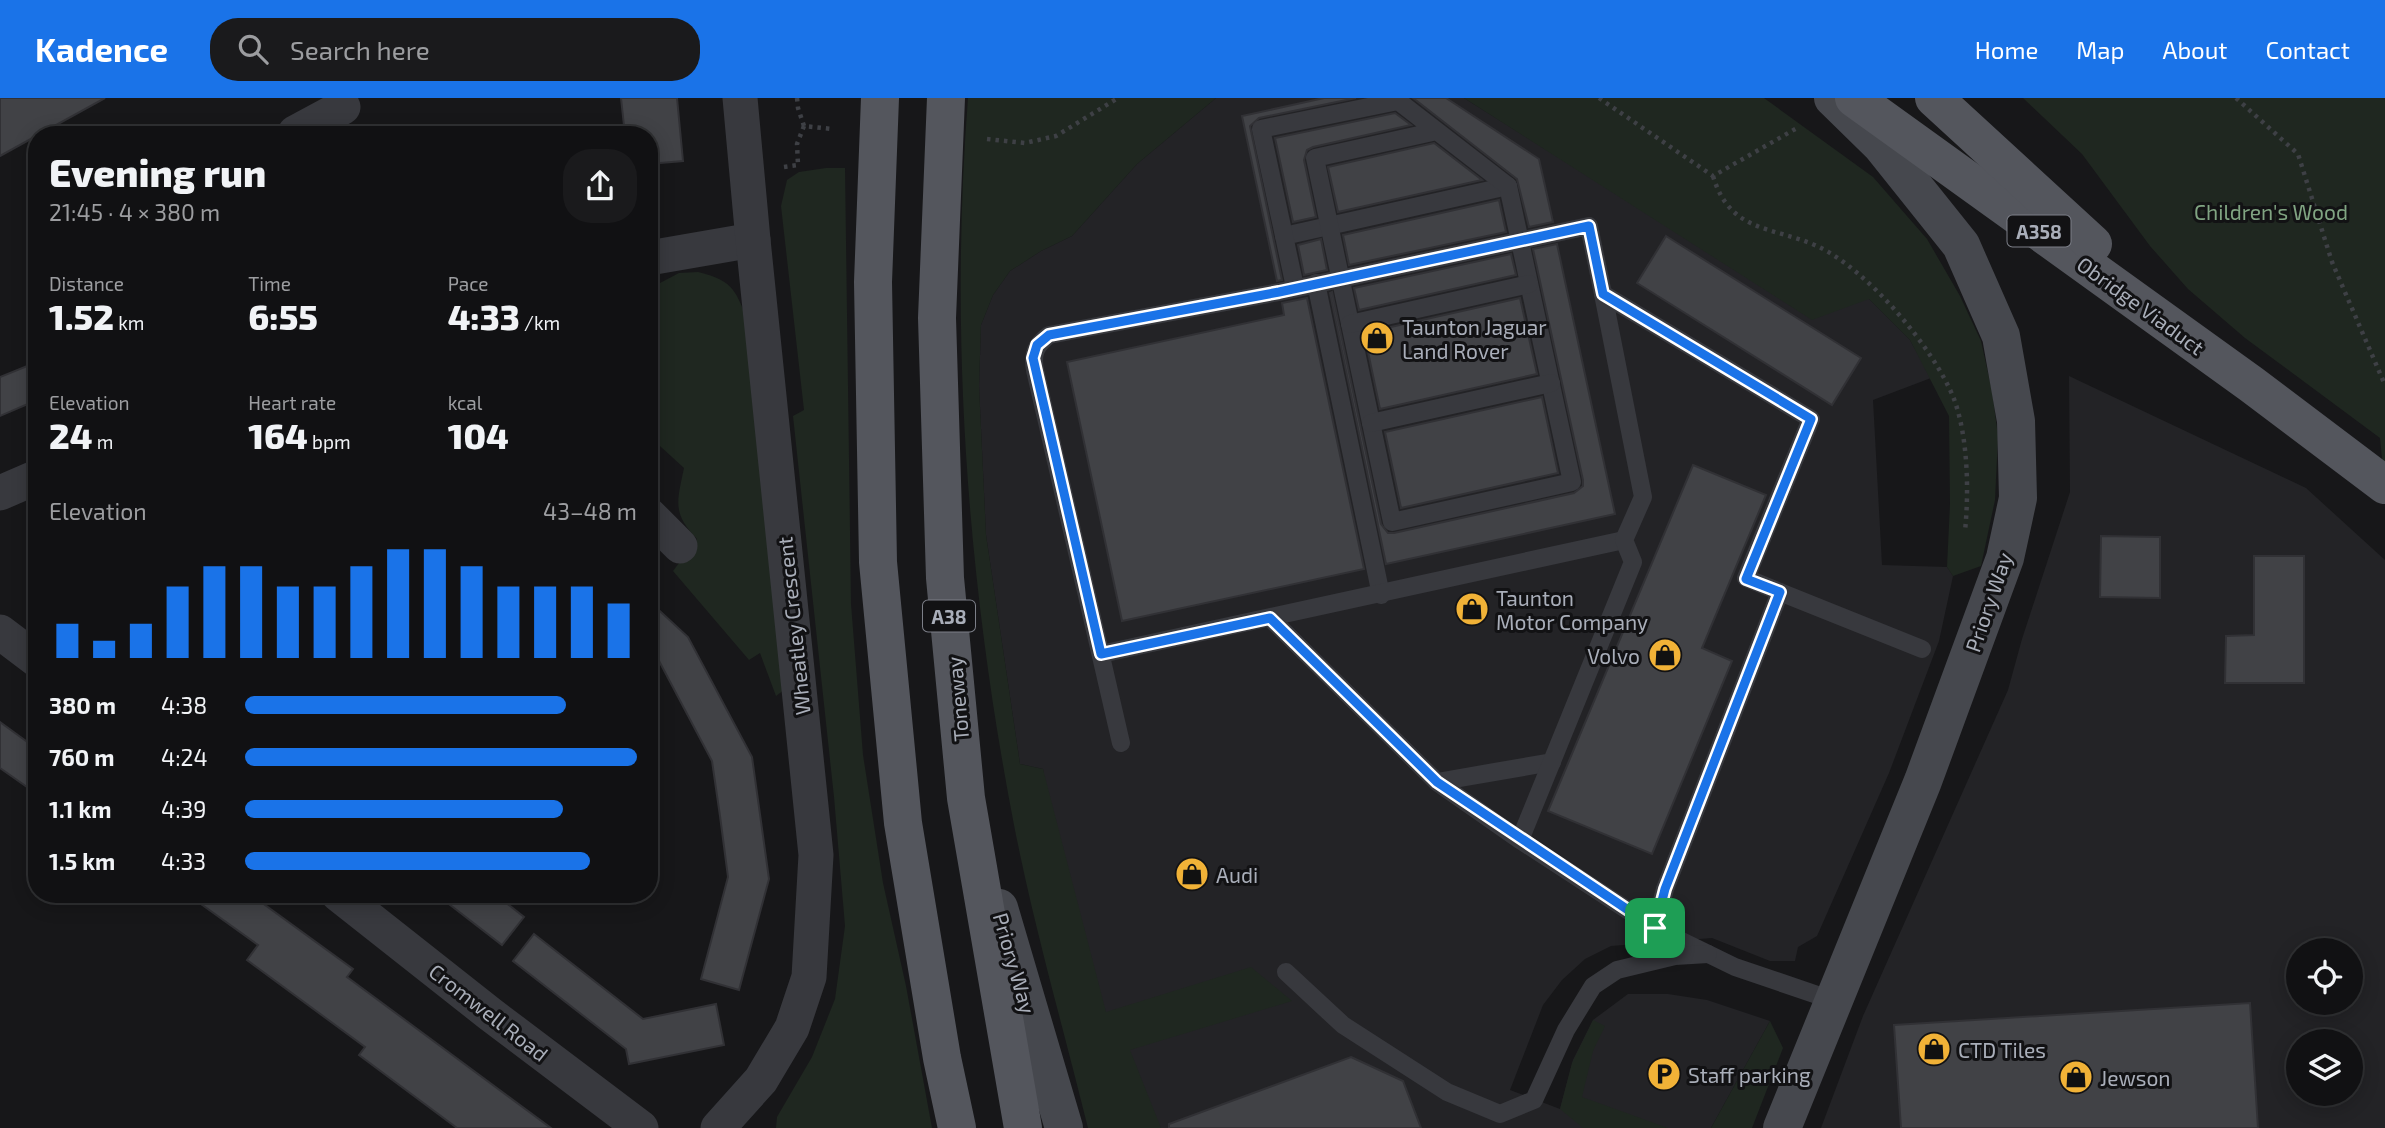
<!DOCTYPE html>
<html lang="en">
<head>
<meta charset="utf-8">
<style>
  :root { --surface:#111113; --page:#1a1a1c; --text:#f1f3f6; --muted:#9c9da0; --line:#303133; --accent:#1a73e8 }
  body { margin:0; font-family:"Exo 2",sans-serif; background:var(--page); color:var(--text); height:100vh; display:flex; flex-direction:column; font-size:26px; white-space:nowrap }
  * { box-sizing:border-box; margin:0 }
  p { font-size:23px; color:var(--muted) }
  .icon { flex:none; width:38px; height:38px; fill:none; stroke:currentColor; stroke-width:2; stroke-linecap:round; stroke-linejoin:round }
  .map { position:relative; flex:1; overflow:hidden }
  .drawer { position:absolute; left:28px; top:28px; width:630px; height:777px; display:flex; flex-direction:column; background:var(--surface); border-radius:28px; box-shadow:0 4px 18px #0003,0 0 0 2px var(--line) }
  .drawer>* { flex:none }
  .tools { position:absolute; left:2286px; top:840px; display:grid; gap:14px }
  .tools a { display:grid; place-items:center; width:77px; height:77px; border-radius:50%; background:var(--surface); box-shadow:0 4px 18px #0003,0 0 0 2px var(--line); font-size:35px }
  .pin { position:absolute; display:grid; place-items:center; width:60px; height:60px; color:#fff; margin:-30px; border-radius:14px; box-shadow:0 4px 10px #0006 }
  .round { display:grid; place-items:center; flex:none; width:74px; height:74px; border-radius:28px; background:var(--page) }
  .headline { display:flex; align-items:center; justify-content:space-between; height:119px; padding:0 21px }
  h1 { font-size:38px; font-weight:800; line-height:52px }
  .stats { display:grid; grid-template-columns:repeat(3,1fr); gap:10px; height:119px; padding:7px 21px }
  .stats div { display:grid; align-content:center }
  .stats b { font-size:35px; font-weight:800 }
  .stats small { font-size:19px; font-weight:400 }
  .stats p { font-size:19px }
  .chart { height:196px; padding:14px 21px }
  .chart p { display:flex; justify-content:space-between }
  .chart svg { width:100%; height:126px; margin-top:7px; stroke:var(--accent); stroke-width:6 }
  ul { padding:0 21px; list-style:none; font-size:23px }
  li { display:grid; grid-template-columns:112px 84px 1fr; align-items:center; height:52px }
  li i { height:18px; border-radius:9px; background:var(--accent) }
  header { display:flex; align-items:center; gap:42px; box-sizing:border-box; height:98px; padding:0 35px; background:var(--accent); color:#fff }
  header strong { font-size:33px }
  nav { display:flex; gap:38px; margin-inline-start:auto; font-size:24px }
  .search { width:490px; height:63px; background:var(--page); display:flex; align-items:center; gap:18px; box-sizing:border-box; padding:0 24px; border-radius:28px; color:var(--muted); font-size:26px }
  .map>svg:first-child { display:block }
  .built { fill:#232326; fill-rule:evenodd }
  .green { fill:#1f2720 }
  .building { fill:#414246; stroke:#313135; stroke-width:2 }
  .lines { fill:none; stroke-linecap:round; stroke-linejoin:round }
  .path { stroke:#3e4045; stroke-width:4.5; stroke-dasharray:3.5 5; stroke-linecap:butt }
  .lane { stroke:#38393e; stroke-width:18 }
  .street { stroke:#38393e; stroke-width:35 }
  .secondary { stroke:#46484e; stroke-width:38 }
  .primary { stroke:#54565d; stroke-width:38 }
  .route-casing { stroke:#fff; stroke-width:14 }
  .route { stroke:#1a73e8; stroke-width:9 }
  .labels { text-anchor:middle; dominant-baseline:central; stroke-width:6; stroke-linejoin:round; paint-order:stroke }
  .shield { fill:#121214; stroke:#7c7f88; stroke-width:2 }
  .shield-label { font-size:19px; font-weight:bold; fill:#a9aeb9 }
  .park-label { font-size:21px; fill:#80a482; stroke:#121214 }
  .street-label { font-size:21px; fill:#a9aeb9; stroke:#121214 }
  .poi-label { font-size:21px; fill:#a9aeb9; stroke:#121214; text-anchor:start }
</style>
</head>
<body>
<header>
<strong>Kadence</strong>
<div class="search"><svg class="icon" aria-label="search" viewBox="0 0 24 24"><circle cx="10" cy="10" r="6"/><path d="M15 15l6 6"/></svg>Search here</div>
<nav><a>Home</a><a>Map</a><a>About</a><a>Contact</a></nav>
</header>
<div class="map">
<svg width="2385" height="1030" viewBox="0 0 2385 1030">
  <rect width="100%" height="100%" fill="#171719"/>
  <g class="built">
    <polygon points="1216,0 1464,0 1615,95 1869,201 1910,242 1931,280 1873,302 1882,467 1947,469 1953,478 1939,543 1889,675 1817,838 1798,849 1795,863 1770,863 1712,840 1611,848 1585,861 1562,882 1543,907 1510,992 1560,1011 1573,962 1593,922 1628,896 1668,896 1707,902 1770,923 1711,1030 1107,1030 1092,977 1043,671 1020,666 986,437 979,288 981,227 993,197 1010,173 1041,153 1072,138 1137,66"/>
    <path d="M 2069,278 L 2306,390 L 2385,462 L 2385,1030 L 1821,1030 L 1863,918 L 2008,592 L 2022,541 L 2070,394 ZM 2298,852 L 2350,852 L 2350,905 L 2298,905 ZM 2298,943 L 2350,943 L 2350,996 L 2298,996 Z"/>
  </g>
  <g class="green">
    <path d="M 968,0 L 1216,0 L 1137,66 L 1072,138 L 1041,153 L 1010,173 L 993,197 L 981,227 L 979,288 L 986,437 L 1020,666 L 1043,671 L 1106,914 L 1251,869 L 1292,903 L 1130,952 L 1161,1030 L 1088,1030 C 1063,929 1034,829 1014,727 C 968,489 949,242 968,0 Z"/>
    <polygon points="1464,0 1764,0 1873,79 1927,141 1960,198 1981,243 1992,293 1998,338 1995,402 1981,468 1953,478 1947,469 1950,406 1949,318 1910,242 1869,201 1812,222"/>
    <polygon points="2023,0 2385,0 2385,392 2380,340 2245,240 2188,191 2150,148 2082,56"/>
    <polygon points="826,70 845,70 851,506 863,657 883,785 906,888 932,1030 776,1030 777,1019 812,959 835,901 845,828 834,699 793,318 804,312 781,108 787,82 799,74"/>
    <path d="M 698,174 C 736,183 735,194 750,227 L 784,592 L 776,598 L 760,555 L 749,562 L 673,473 L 697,441 C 672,415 677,404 684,370 L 649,338 L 649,186 L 660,185 L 679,175 Z"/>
    <polygon points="1593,922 1605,928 1593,953 1582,999 1668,1030 1583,1030 1560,1011 1572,965"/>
    <polygon points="1770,923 1783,950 1752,1030 1711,1030"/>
  </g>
  <g class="building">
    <polygon points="0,0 105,0 0,58"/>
    <polygon points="621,0 677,0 683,63 649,66 649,37 625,37"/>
    <polygon points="1324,0 1356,0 1259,20 1250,28 1282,182 1277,183 1242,18"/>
    <polygon points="1413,0 1446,0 1539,61 1553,124 1529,129 1517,81"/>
    <polygon points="1395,15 1411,27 1313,49 1307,52 1304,62 1316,119 1293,124 1275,40"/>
    <polygon points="1434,45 1482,82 1338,114 1328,69"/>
    <polygon points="1499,102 1506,134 1349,167 1343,137"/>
    <polygon points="1666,138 1861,260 1832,307 1637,185"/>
    <polygon points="1321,141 1327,172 1304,177 1298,147"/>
    <polygon points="1557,146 1615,416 1386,466 1330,195 1332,194 1381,426 1388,435 1394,435 1574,395 1583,388 1583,382 1533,151"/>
    <polygon points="1511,156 1516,177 1359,212 1354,190"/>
    <polygon points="1307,200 1364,471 1122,523 1067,264 1284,217 1282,205"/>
    <polygon points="1520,200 1537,276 1380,311 1364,235"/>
    <polygon points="37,264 37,302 0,318 0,279"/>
    <polygon points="1542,299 1558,375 1401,410 1385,334"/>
    <polygon points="1693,367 1766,397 1702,550 1732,563 1652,756 1548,713"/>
    <polygon points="2101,438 2160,439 2160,500 2100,499"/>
    <polygon points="2254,458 2304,458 2304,585 2225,585 2226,538 2254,537"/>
    <polygon points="649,503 688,539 752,659 769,781 739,892 701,881 728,779 720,718 712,663 649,544"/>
    <polygon points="0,624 37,651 37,696 0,670"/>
    <polygon points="187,796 250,796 353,871 347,879 551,1030 457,1030 359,957 365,949 247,862 258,847"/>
    <polygon points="436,796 495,796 524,819 502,847"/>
    <polygon points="534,836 643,921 716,906 724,947 629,966 626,951 513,863"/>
    <polygon points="2250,905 2258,1030 1901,1030 1894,927"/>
    <polygon points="1351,959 1403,983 1421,1030 1169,1030 1169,1026"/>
  </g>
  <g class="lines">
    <g class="path">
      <polyline points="797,0 798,10 804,28 832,31"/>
      <polyline points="1599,0 1713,78 1797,30"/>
      <polyline points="2236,0 2298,56 2332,164 2385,287"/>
      <polyline points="987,41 1025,45 1056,38 1118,0"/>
      <polyline points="784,69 798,67 797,46 804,28"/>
      <path d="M 1713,78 C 1730,135 1772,128 1817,148 C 1867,171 1934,250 1954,301 C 1968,339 1969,393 1965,433"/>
    </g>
    <g class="lane">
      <polyline points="1284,138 1508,88"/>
      <polyline points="1316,185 1381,497"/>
      <polyline points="1295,189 1261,31 1398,3 1508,88 1572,384 1392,424 1315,60 1437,33"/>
      <polyline points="1350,226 1529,186"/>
      <polyline points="1371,325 1551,285"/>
      <polyline points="1270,520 1437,684 1520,742 1655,830 1735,869 1832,902"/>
      <polyline points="1101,556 1624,442"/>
      <path d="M 1121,645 L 1035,272 C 1032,255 1036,247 1049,237 L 1279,194 L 1589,128 L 1603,196"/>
      <polyline points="1437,684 1552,664"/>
      <polyline points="1520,742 1633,464 1624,442 1643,399 1603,196 1811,321 1746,480 1780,494"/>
      <polyline points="1655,830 1665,791 1780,494 1922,551"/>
      <polyline points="1286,874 1343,927 1447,994 1500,1016 1534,1002 1566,932 1593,888 1617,872 1675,858 1708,856"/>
    </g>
    <g class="street">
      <polyline points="295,35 343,9"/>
      <polyline points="649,160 753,142"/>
      <polyline points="0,395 37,379"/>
      <polyline points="649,417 680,448"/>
      <polyline points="0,534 37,562"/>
      <polyline points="338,796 490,916 641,1030"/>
      <polyline points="718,1030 761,982 792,930 809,879 816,757 753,142 740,0"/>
    </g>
    <g class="secondary">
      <polyline points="999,810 1064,1030"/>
      <polyline points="1782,1030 1923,683 2005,460 2018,400 2016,323 2001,238 1961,147 1881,47 1833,0"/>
    </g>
    <g class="primary">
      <polyline points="880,0 873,184 878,464 903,725 942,960 957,1030"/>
      <polyline points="946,0 937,220 945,480 966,700 1023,1030"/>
      <polyline points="1854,0 2251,286 2385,387"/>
      <polyline points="1934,0 2093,146"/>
    </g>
  </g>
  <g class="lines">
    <defs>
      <polygon id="route" points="1589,128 1603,196 1811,321 1746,481 1780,494 1665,791 1655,830 1437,684 1270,520 1101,556 1033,260 1037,247 1049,237 1279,194"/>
    </defs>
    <use href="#route" class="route-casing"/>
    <use href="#route" class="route"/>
  </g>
  <defs>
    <symbol id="shop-disc" viewBox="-11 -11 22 22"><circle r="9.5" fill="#f1b237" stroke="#121214"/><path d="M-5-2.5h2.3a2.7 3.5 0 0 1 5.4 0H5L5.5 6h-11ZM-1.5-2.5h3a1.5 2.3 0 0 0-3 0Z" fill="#111"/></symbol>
    <symbol id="parking-disc" viewBox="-11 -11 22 22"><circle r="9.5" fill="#f1b237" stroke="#121214"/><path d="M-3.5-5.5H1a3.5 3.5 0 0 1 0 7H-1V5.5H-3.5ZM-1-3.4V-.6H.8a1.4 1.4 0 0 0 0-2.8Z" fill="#111"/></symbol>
  </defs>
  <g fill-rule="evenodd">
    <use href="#shop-disc" x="1358" y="221" width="38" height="38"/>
    <use href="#shop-disc" x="1453" y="492" width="38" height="38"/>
    <use href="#shop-disc" x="1646" y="538" width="38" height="38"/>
    <use href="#shop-disc" x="1173" y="757" width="38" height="38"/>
    <use href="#shop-disc" x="1915" y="932" width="38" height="38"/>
    <use href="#parking-disc" x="1645" y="957" width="38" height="38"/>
    <use href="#shop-disc" x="2057" y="960" width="38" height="38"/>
  </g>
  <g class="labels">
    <g class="shield">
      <rect x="2007.5" y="117.5" width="63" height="31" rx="5"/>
      <rect x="923" y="502.5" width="52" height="31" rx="5"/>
    </g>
    <g class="shield-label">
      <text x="2039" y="133">A358</text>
      <text x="949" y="518">A38</text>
    </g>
    <g class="park-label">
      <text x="2271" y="113">Children's Wood</text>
    </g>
    <g class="street-label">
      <text transform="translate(2141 207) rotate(36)">Obridge Viaduct</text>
      <text transform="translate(1988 504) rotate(-71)">Priory Way</text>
      <text transform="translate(793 528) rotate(-96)">Wheatley Crescent</text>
      <text transform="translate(957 601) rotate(-95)">Toneway</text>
      <text transform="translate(1015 865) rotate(74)">Priory Way</text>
      <text transform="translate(489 914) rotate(38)">Cromwell Road</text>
    </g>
    <g class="poi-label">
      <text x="1402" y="228">Taunton Jaguar<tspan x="1402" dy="24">Land Rover</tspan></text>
      <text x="1496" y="499">Taunton<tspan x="1496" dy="24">Motor Company</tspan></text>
      <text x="1640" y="557" text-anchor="end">Volvo</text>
      <text x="1216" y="776">Audi</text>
      <text x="1958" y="951">CTD Tiles</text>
      <text x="1688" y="976">Staff parking</text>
      <text x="2100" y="979">Jewson</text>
    </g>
  </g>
</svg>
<div class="tools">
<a><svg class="icon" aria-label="locate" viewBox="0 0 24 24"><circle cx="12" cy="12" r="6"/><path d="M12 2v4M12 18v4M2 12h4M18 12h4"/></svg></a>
<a><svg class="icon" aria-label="layers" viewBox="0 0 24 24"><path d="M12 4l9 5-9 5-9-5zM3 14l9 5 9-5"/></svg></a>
</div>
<div class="pin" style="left:1655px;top:830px;background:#1e9e55"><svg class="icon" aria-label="arrive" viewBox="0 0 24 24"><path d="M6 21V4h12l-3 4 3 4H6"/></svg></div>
<section class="drawer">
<div class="headline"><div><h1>Evening run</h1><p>21:45 · 4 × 380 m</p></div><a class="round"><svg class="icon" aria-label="share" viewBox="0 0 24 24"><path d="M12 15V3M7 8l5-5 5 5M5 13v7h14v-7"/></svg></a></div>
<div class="stats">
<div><p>Distance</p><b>1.52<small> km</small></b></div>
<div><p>Time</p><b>6:55</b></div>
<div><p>Pace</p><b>4:33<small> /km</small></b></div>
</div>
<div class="stats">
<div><p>Elevation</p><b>24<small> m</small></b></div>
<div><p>Heart rate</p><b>164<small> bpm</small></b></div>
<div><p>kcal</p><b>104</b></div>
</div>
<div class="chart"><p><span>Elevation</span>43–48 m</p>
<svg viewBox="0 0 160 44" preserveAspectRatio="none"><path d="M5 44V32M15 44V38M25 44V32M35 44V19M45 44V12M55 44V12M65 44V19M75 44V19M85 44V12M95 44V6M105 44V6M115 44V12M125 44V19M135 44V19M145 44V19M155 44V25"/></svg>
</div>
<ul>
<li><b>380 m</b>4:38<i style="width:82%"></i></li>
<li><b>760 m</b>4:24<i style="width:100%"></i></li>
<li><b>1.1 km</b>4:39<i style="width:81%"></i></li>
<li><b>1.5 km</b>4:33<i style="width:88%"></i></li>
</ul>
</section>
</div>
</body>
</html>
